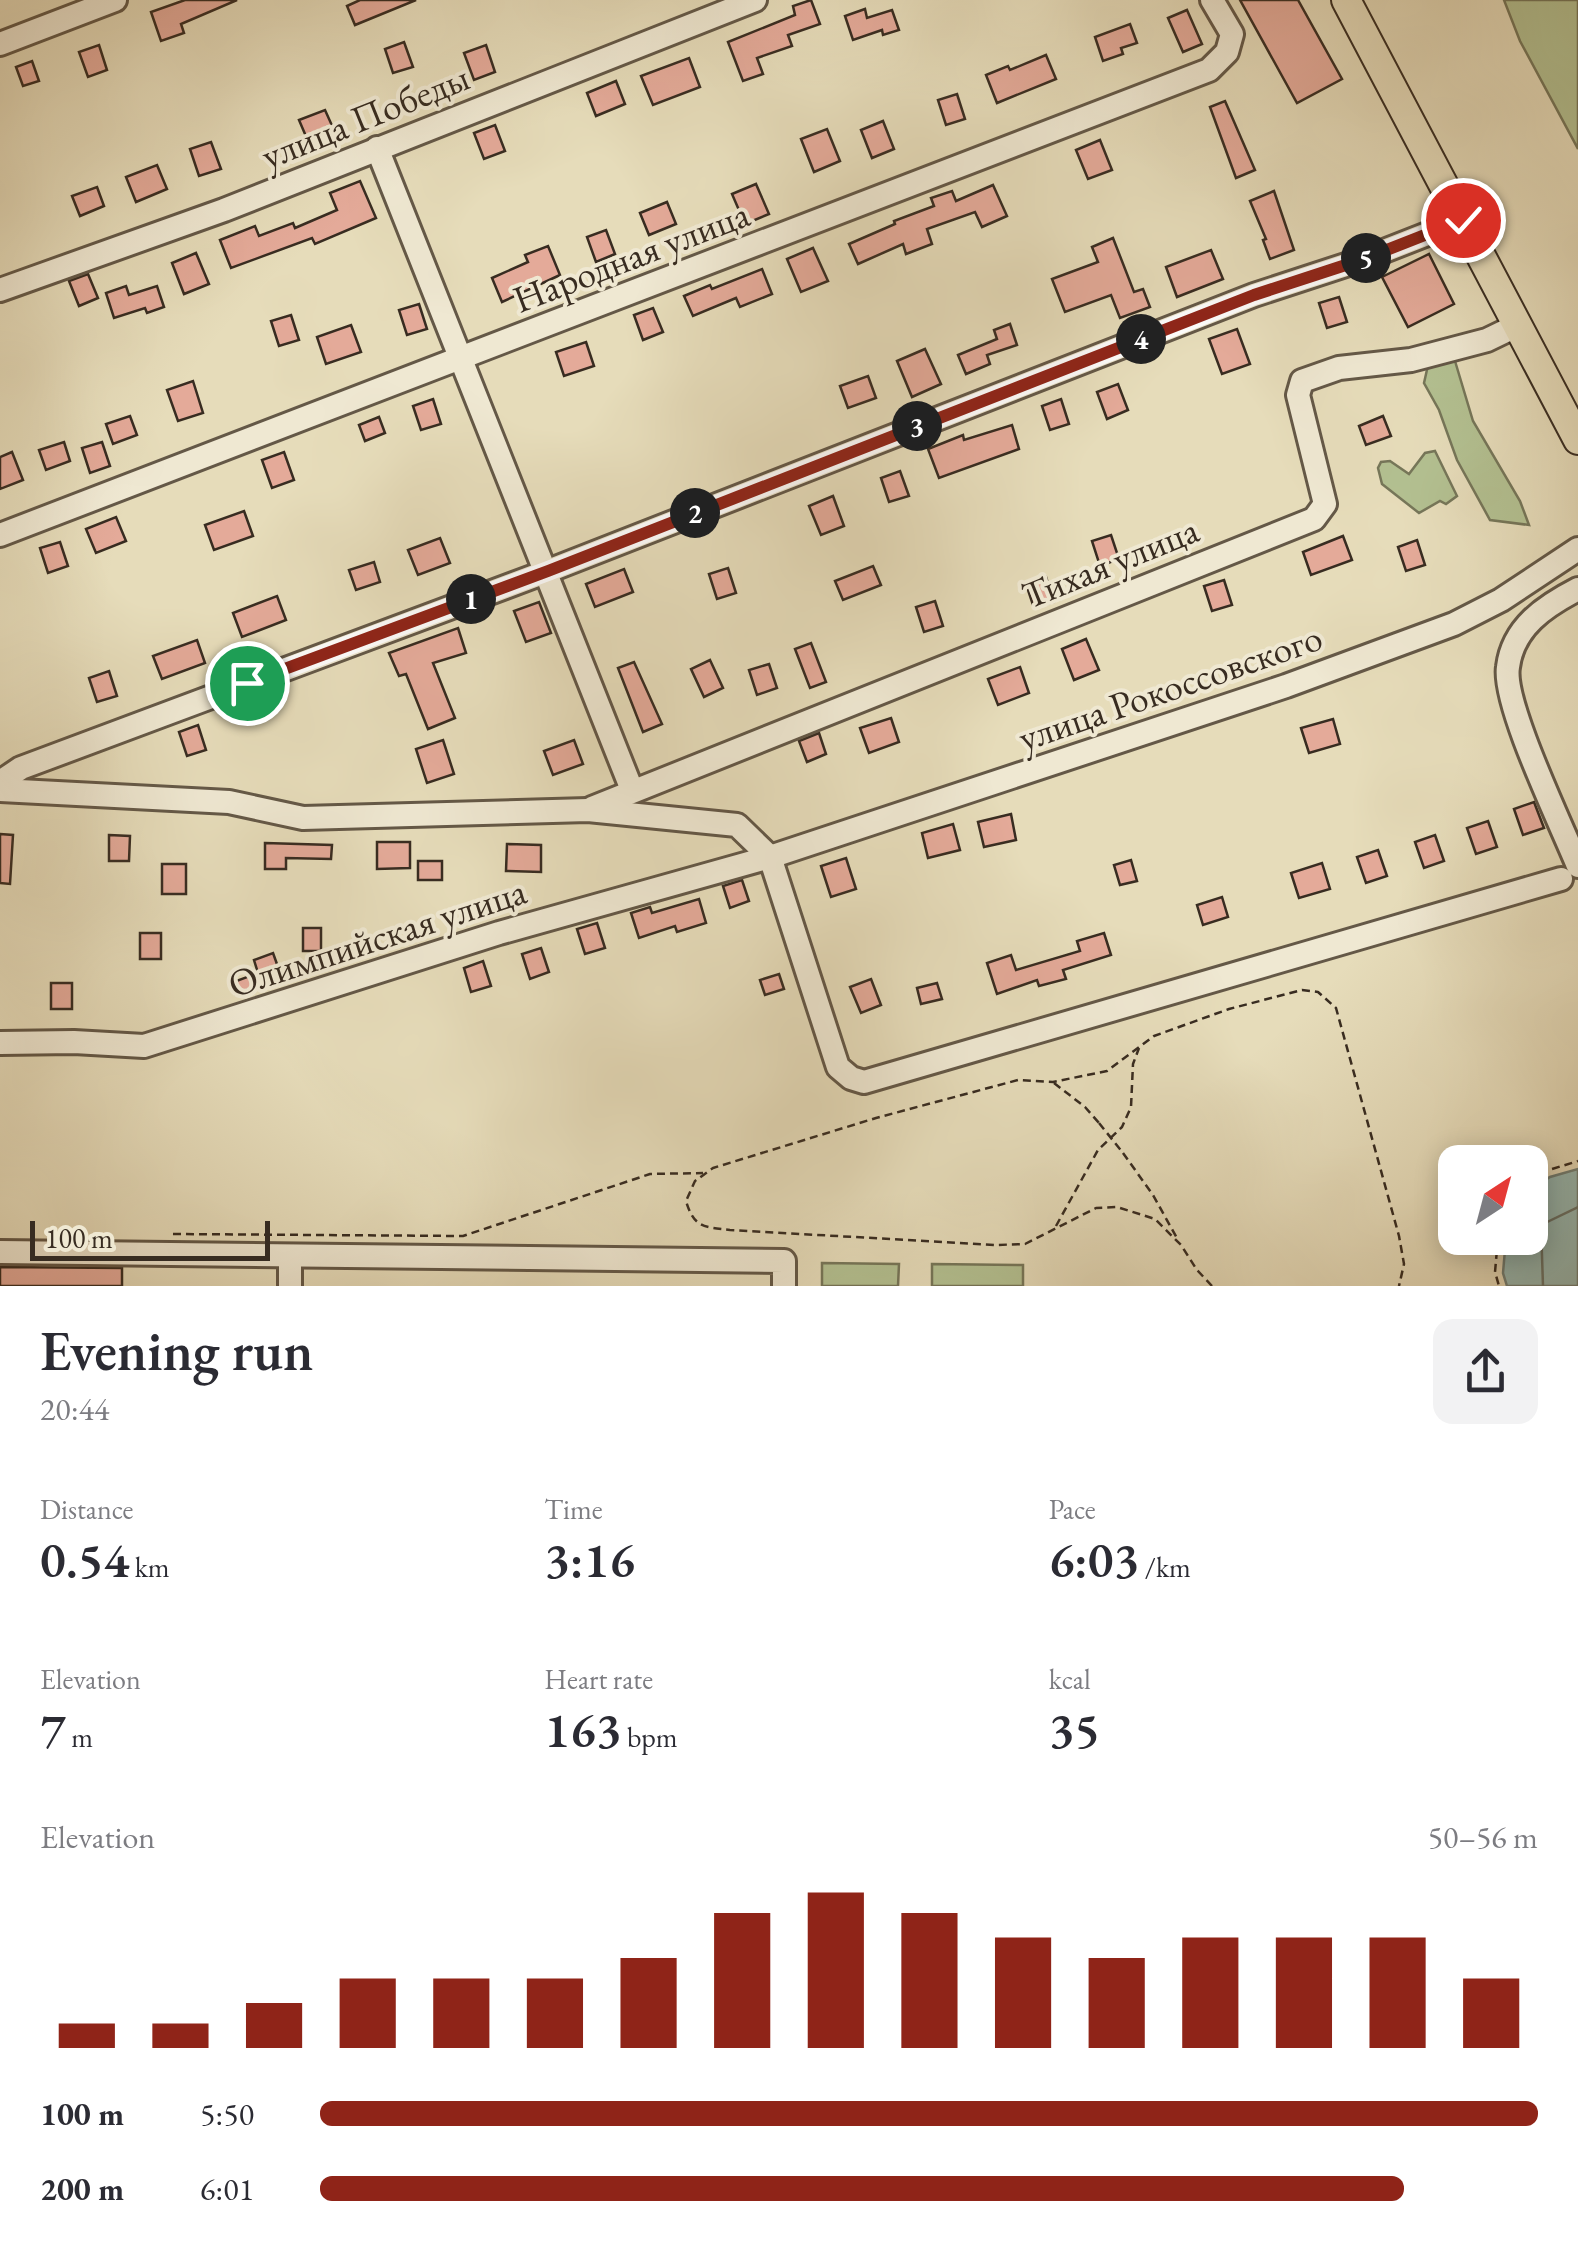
<!DOCTYPE html>
<html lang="en">
<head>
<meta charset="utf-8">
<style>
  :root { --surface:#fff; --page:#f2f2f3; --text:#2b2b33; --muted:#7c7c81; --accent:#8f2418 }
  body { margin:0; font-family:"EB Garamond",serif; background:var(--page); color:var(--text); height:100vh; display:flex; flex-direction:column; font-size:38px; white-space:nowrap }
  * { box-sizing:border-box; margin:0 }
  p { font-size:32px; color:var(--muted) }
  .icon { flex:none; width:55px; height:55px; fill:none; stroke:currentColor; stroke-width:2; stroke-linecap:round; stroke-linejoin:round }
  .map { position:relative; height:1286px; overflow:hidden }
  .details { display:flex; flex-direction:column; background:var(--surface); flex:1 }
  .details>* { flex:none }
  .needle { width:65px; rotate:36deg }
  .tools { position:absolute; left:1438px; top:1145px; display:grid; gap:20px }
  .tools a { display:grid; place-items:center; width:110px; height:110px; border-radius:20px; background:var(--surface); box-shadow:0 5px 25px #0003; font-size:50px }
  .scale { position:absolute; left:30px; bottom:25px; width:240px; box-sizing:border-box; padding-left:10px; border:5px solid #382c21; border-top:0; font-size:28px; line-height:35px; white-space:nowrap; color:#382c21; -webkit-text-stroke:8px #efe8d2; paint-order:stroke }
  .pin { position:absolute; display:grid; place-items:center; width:85px; height:85px; color:#fff; margin:-42px; border:5px solid #fff; border-radius:50%; box-shadow:0 2px 10px #0007 }
  .km { position:absolute; width:50px; height:50px; margin:-25px; border-radius:50%; background:#222; color:#fff; font-size:28px; line-height:50px; text-align:center }
  .round { display:grid; place-items:center; flex:none; width:105px; height:105px; border-radius:20px; background:var(--page) }
  .head { display:flex; align-items:center; justify-content:space-between; height:170px; padding:0 40px }
  h1 { font-size:55px; font-weight:600; line-height:75px }
  .metrics { display:grid; grid-template-columns:repeat(3,1fr); gap:15px; height:170px; padding:10px 40px }
  .metrics div { display:grid; align-content:center }
  .metrics b { font-size:50px; font-weight:600 }
  .metrics small { font-size:28px; font-weight:400 }
  .metrics p { font-size:28px }
  .chart { height:280px; padding:20px 40px }
  .chart p { display:flex; justify-content:space-between }
  .chart svg { width:100%; height:180px; margin-top:10px; stroke:var(--accent); stroke-width:6 }
  ul { padding:0 40px; list-style:none; font-size:32px }
  li { display:grid; grid-template-columns:160px 120px 1fr; align-items:center; height:75px }
  li i { height:25px; border-radius:12px; background:var(--accent) }
  .map>svg:first-child { display:block }
  .green { fill:#b3c091; stroke:#767659; stroke-width:2.5 }
  .water { fill:#97bab4; stroke:#718179; stroke-width:2.5 }
  .lines { fill:none; stroke-linecap:round; stroke-linejoin:round }
  .shore { stroke:#68736a; stroke-width:2.5 }
  .building { fill:#e4aa99; stroke:#382c21; stroke-width:2.5 }
  .minor-casing { stroke:#645847; stroke-width:28 }
  .major-casing { stroke:#382c21; stroke-width:32 }
  .path { stroke:#382c21; stroke-width:2.5; stroke-dasharray:8 5; stroke-linecap:butt }
  .minor { stroke:#efe8d2; stroke-width:22 }
  .major { stroke:#e6dcba; stroke-width:28 }
  .path-bridge { stroke:#382c21; stroke-width:2.5; stroke-dasharray:8 5; stroke-linecap:butt }
  .route-casing { stroke:#fff; stroke-width:20 }
  .route { stroke:#8f2418; stroke-width:12 }
  .labels { text-anchor:middle; dominant-baseline:central; stroke-width:8; stroke-linejoin:round; paint-order:stroke }
  .street-label { font-size:38px; fill:#382c21; stroke:#efe8d2 }
</style>
</head>
<body>
<div class="map">
<svg width="1578" height="1286" viewBox="0 0 1578 1286">
  <rect width="100%" height="100%" fill="#e6dcba"/>
  <filter id="stains"><feTurbulence type="fractalNoise" baseFrequency=".002" numOctaves="4"/><feColorMatrix values="0 0 0 0 .2 0 0 0 0 .09 0 0 0 0 .02 0 0 0 .5 -.17"/></filter>
  <radialGradient id="worn" r=".72"><stop offset=".6" stop-color="#630" stop-opacity="0"/><stop offset="1" stop-color="#630" stop-opacity=".3"/></radialGradient>
  <g class="green">
    <polygon points="1504,0 1578,0 1578,149 1520,41"/>
    <polygon points="1452,351 1473,421 1520,501 1529,525 1490,520 1457,460 1439,410 1424,383 1431,352"/>
    <polygon points="1435,451 1457,496 1446,504 1440,501 1419,513 1382,484 1378,468 1381,462 1390,461 1409,474 1425,453"/>
    <polygon points="822,1263 899,1264 898,1286 822,1286"/>
    <polygon points="932,1264 1023,1265 1023,1286 932,1286"/>
  </g>
  <polygon class="water" points="1578,1169 1578,1286 1507,1286 1503,1273 1506,1238 1530,1238 1530,1190 1550,1177"/>
  <g class="lines">
    <polyline class="shore" points="1543,1286 1541,1225 1578,1207"/>
  </g>
  <g class="building">
    <polygon points="185,0 237,0 181,24 184,33 161,41 151,12"/>
    <polygon points="360,0 416,0 355,25 347,6"/>
    <polygon points="811,0 820,24 788,35 792,46 757,58 763,74 743,81 728,42 795,15 793,6"/>
    <polygon points="1240,0 1298,0 1342,79 1297,103"/>
    <polygon points="865,9 867,18 892,10 899,30 883,35 882,30 853,40 845,16"/>
    <polygon points="1187,10 1202,44 1183,52 1168,18"/>
    <polygon points="1130,24 1137,43 1121,48 1123,54 1103,61 1095,37"/>
    <polygon points="404,42 413,67 393,73 385,49"/>
    <polygon points="99,45 107,70 88,77 79,52"/>
    <polygon points="486,45 495,72 474,80 464,53"/>
    <polygon points="1046,55 1056,79 997,103 986,75 1008,66 1010,70"/>
    <polygon points="689,58 700,87 653,105 641,76"/>
    <polygon points="32,61 39,81 23,86 16,67"/>
    <polygon points="616,81 625,104 596,116 587,93"/>
    <polygon points="957,94 965,119 946,125 938,100"/>
    <polygon points="1225,101 1255,170 1236,178 1210,107"/>
    <polygon points="325,110 334,130 308,141 299,120"/>
    <polygon points="883,121 894,149 872,158 861,130"/>
    <polygon points="495,125 505,151 484,159 474,133"/>
    <polygon points="827,129 840,161 814,172 801,139"/>
    <polygon points="1100,140 1112,170 1088,179 1076,150"/>
    <polygon points="211,142 221,169 199,176 190,149"/>
    <polygon points="157,165 167,189 136,202 126,177"/>
    <polygon points="360,181 376,218 315,244 312,238 231,268 220,240 255,226 259,236 293,223 295,228 337,210 330,193"/>
    <polygon points="756,184 769,214 745,224 732,194"/>
    <polygon points="993,185 1007,216 982,227 975,212 927,229 932,244 906,254 903,244 858,264 849,244 895,224 894,221 934,206 931,198 952,191 956,201"/>
    <polygon points="97,187 104,206 80,216 72,196"/>
    <polygon points="1274,191 1294,250 1270,259 1263,240 1266,239 1250,201"/>
    <polygon points="667,202 676,224 649,235 640,213"/>
    <polygon points="606,230 615,254 596,262 587,237"/>
    <polygon points="1113,238 1134,292 1143,289 1150,307 1120,318 1111,295 1065,312 1052,279 1098,262 1092,247"/>
    <polygon points="548,246 560,275 502,302 492,278 528,262 525,255"/>
    <polygon points="813,248 828,281 801,292 787,259"/>
    <polygon points="1211,250 1223,279 1177,297 1166,267"/>
    <polygon points="196,253 209,284 184,294 172,263"/>
    <polygon points="1429,254 1454,304 1408,327 1382,277"/>
    <polygon points="762,269 772,294 740,307 736,298 693,316 684,296 710,285 712,289"/>
    <polygon points="88,274 98,298 79,306 69,281"/>
    <polygon points="126,286 129,295 157,286 164,307 147,313 145,308 114,318 106,293"/>
    <polygon points="1339,297 1347,322 1327,328 1319,303"/>
    <polygon points="419,304 427,329 407,335 399,310"/>
    <polygon points="653,308 663,332 643,340 634,315"/>
    <polygon points="291,315 299,340 279,346 271,321"/>
    <polygon points="1010,324 1017,345 987,355 990,364 966,374 958,355 997,339 994,330"/>
    <polygon points="351,325 361,352 326,364 317,337"/>
    <polygon points="1237,329 1250,364 1222,374 1209,339"/>
    <polygon points="586,342 594,366 564,376 556,352"/>
    <polygon points="925,349 941,384 912,397 897,361"/>
    <polygon points="868,376 876,398 848,408 840,386"/>
    <polygon points="193,381 203,413 178,421 167,390"/>
    <polygon points="1118,384 1128,410 1107,419 1097,392"/>
    <polygon points="433,399 441,424 421,430 413,406"/>
    <polygon points="1061,399 1069,424 1050,430 1042,406"/>
    <polygon points="130,416 137,435 113,444 106,424"/>
    <polygon points="1383,416 1391,436 1366,445 1359,426"/>
    <polygon points="379,417 385,433 365,441 359,425"/>
    <polygon points="1012,425 1019,449 939,478 928,449 963,435 964,440"/>
    <polygon points="64,442 70,461 46,470 39,450"/>
    <polygon points="102,442 110,466 90,473 82,448"/>
    <polygon points="12,452 23,480 0,489 0,457"/>
    <polygon points="284,452 294,480 272,488 262,460"/>
    <polygon points="900,471 909,496 889,502 881,478"/>
    <polygon points="833,496 844,526 821,535 809,506"/>
    <polygon points="244,511 253,536 214,550 205,525"/>
    <polygon points="116,517 126,541 96,553 86,529"/>
    <polygon points="1111,535 1119,559 1100,566 1092,541"/>
    <polygon points="1343,536 1352,560 1311,575 1303,552"/>
    <polygon points="440,538 450,563 418,575 408,550"/>
    <polygon points="1417,540 1425,565 1406,571 1398,547"/>
    <polygon points="60,542 68,566 48,573 40,548"/>
    <polygon points="374,562 380,582 356,590 349,570"/>
    <polygon points="873,566 881,585 843,600 835,581"/>
    <polygon points="728,568 736,593 717,599 709,574"/>
    <polygon points="624,569 633,592 595,607 586,584"/>
    <polygon points="1046,577 1054,602 1034,608 1026,584"/>
    <polygon points="1224,580 1232,605 1212,611 1204,586"/>
    <polygon points="277,596 286,620 242,637 233,613"/>
    <polygon points="935,601 943,626 924,632 916,607"/>
    <polygon points="539,602 551,633 526,642 514,611"/>
    <polygon points="458,628 466,653 433,663 455,718 428,729 406,674 399,676 389,653"/>
    <polygon points="1086,639 1099,670 1074,680 1062,649"/>
    <polygon points="197,640 205,663 162,679 153,656"/>
    <polygon points="811,643 826,682 810,688 795,649"/>
    <polygon points="710,660 723,688 704,697 691,669"/>
    <polygon points="634,662 662,724 643,732 618,668"/>
    <polygon points="769,664 777,688 757,695 749,670"/>
    <polygon points="1020,667 1029,693 998,705 988,679"/>
    <polygon points="109,671 117,696 97,702 89,678"/>
    <polygon points="891,718 899,742 869,753 860,728"/>
    <polygon points="1333,719 1340,744 1309,753 1301,728"/>
    <polygon points="198,725 206,750 187,756 179,732"/>
    <polygon points="819,733 826,754 807,762 799,741"/>
    <polygon points="443,740 454,774 427,783 416,749"/>
    <polygon points="574,740 583,764 553,775 544,751"/>
    <polygon points="1534,802 1544,828 1523,835 1514,809"/>
    <polygon points="1011,814 1016,840 984,847 978,822"/>
    <polygon points="1488,821 1497,847 1476,854 1467,828"/>
    <polygon points="953,824 960,850 928,858 922,833"/>
    <polygon points="0,834 13,835 10,884 0,883"/>
    <polygon points="109,835 130,836 129,861 109,861"/>
    <polygon points="1435,835 1444,861 1424,868 1415,842"/>
    <polygon points="377,842 410,842 410,868 377,869"/>
    <polygon points="265,843 332,845 331,859 286,858 286,869 265,869"/>
    <polygon points="507,844 541,845 541,872 506,871"/>
    <polygon points="1378,850 1387,876 1366,883 1357,857"/>
    <polygon points="846,858 856,889 831,897 821,866"/>
    <polygon points="1131,860 1137,881 1120,885 1114,865"/>
    <rect x="418" y="861" width="24" height="19"/>
    <polygon points="1322,863 1330,889 1299,898 1291,873"/>
    <rect x="162" y="864" width="24" height="30"/>
    <polygon points="742,880 749,901 730,908 723,886"/>
    <polygon points="1222,897 1228,917 1203,925 1197,905"/>
    <polygon points="699,899 706,923 677,932 675,926 639,938 631,913 650,907 652,913"/>
    <polygon points="597,923 605,948 585,954 577,929"/>
    <rect x="303" y="928" width="18" height="23"/>
    <rect x="140" y="933" width="21" height="26"/>
    <polygon points="1104,933 1111,955 1063,970 1066,979 1039,986 1037,980 997,994 987,963 1011,955 1016,970 1080,951 1077,941"/>
    <polygon points="541,948 549,972 530,979 522,954"/>
    <polygon points="273,953 282,978 235,994 231,983 258,973 254,960"/>
    <polygon points="483,961 491,986 471,992 464,968"/>
    <polygon points="779,974 784,989 765,995 760,980"/>
    <polygon points="871,979 881,1005 861,1013 850,987"/>
    <rect x="51" y="983" width="21" height="26"/>
    <polygon points="937,983 942,999 921,1004 917,988"/>
    <polygon points="0,1267 122,1268 122,1286 0,1286"/>
  </g>
  <g class="lines">
    <defs>
      <g id="minor">
        <polyline points="0,44 115,0"/>
        <polyline points="377,148 632,790"/>
        <polyline points="0,290 224,210 755,0"/>
        <polyline points="0,535 1209,70 1227,52 1232,34 1212,0"/>
        <path d="M 1578,589 C 1545,606 1513,627 1508,667 C 1502,703 1562,826 1578,866"/>
        <polyline points="0,782 21,768 548,571 1254,295 1361,260 1463,220"/>
        <polyline points="0,790 229,802 303,818 588,810 737,825 770,857 838,1067 851,1078 864,1082 1561,879"/>
        <polyline points="592,808 1314,519 1325,504 1298,395 1302,381 1339,368 1411,360 1487,340 1518,325"/>
        <polyline points="0,1043 74,1042 144,1046 499,933 770,857 1286,686 1454,624 1501,600 1578,549"/>
        <polyline points="0,1252 784,1261 784,1286"/>
        <polyline points="290,1286 290,1256"/>
      </g>
      <polyline id="major" points="1346,0 1578,440"/>
    </defs>
    <use href="#minor" class="minor-casing"/>
    <use href="#major" class="major-casing"/>
    <g class="path">
      <polyline points="1054,1083 1085,1107 1099,1123"/>
      <polyline points="1123,1153 1153,1195 1178,1240"/>
      <polyline points="1530,1181 1536,1174 1578,1161"/>
      <polyline points="1056,1226 1098,1150 1122,1127 1131,1107 1133,1064 1139,1048"/>
      <polyline points="173,1234 463,1236 650,1174 703,1173"/>
      <polyline points="1498,1238 1495,1272 1499,1286"/>
      <path d="M 1212,1286 L 1197,1270 L 1181,1245 L 1155,1219 L 1117,1207 L 1096,1208 L 1025,1244 L 996,1245 L 730,1230 C 704,1227 694,1228 686,1201 L 695,1181 L 713,1168 L 876,1118 L 1018,1080 L 1053,1082 L 1107,1071 L 1154,1036 L 1229,1009 L 1302,990 L 1318,992 L 1336,1008 L 1399,1236 L 1404,1264 L 1399,1286"/>
    </g>
    <use href="#minor" class="minor"/>
    <use href="#major" class="major"/>
    <polyline class="path-bridge" points="1099,1123 1123,1153"/>
  </g>
  <g class="lines">
    <defs>
      <polyline id="route" points="247,683 548,571 1254,295 1361,260 1463,220"/>
    </defs>
    <use href="#route" class="route-casing"/>
    <use href="#route" class="route"/>
  </g>
  <g class="labels">
    <g class="street-label">
      <text transform="translate(365 116) rotate(-22)">улица Победы</text>
      <text transform="translate(631 256) rotate(-21)">Народная улица</text>
      <text transform="translate(1110 562) rotate(-22)">Тихая улица</text>
      <text transform="translate(1170 687) rotate(-19)">улица Рокоссовского</text>
      <text transform="translate(377 937) rotate(-18)">Олимпийская улица</text>
    </g>
  </g>
  <rect width="100%" height="100%" filter="url(#stains)"/>
  <rect width="100%" height="100%" fill="url(#worn)"/>
</svg>
<div class="tools">
<a><svg class="needle" viewBox="-14 -14 28 28"><path d="M0-13l5 13h-10z" fill="#e53935"/><path d="M0 13l5-13h-10z" fill="#7c7c81"/></svg></a>
</div>
<div class="scale">100 m</div>
<div class="pin" style="left:247px;top:683px;background:#1e9e55"><svg class="icon" aria-label="arrive" viewBox="0 0 24 24"><path d="M6 21V4h12l-3 4 3 4H6"/></svg></div>
<div class="pin" style="left:1463px;top:220px;background:#d93025"><svg class="icon" aria-label="check" viewBox="0 0 24 24"><path d="M5 12l5 5 9-10"/></svg></div>
<b class="km" style="left:471px;top:599px">1</b>
<b class="km" style="left:695px;top:513px">2</b>
<b class="km" style="left:917px;top:426px">3</b>
<b class="km" style="left:1141px;top:339px">4</b>
<b class="km" style="left:1366px;top:258px">5</b>
</div>
<section class="details">
<div class="head"><div><h1>Evening run</h1><p>20:44</p></div><a class="round"><svg class="icon" aria-label="share" viewBox="0 0 24 24"><path d="M12 15V3M7 8l5-5 5 5M5 13v7h14v-7"/></svg></a></div>
<div class="metrics">
<div><p>Distance</p><b>0.54<small> km</small></b></div>
<div><p>Time</p><b>3:16</b></div>
<div><p>Pace</p><b>6:03<small> /km</small></b></div>
</div>
<div class="metrics">
<div><p>Elevation</p><b>7<small> m</small></b></div>
<div><p>Heart rate</p><b>163<small> bpm</small></b></div>
<div><p>kcal</p><b>35</b></div>
</div>
<div class="chart"><p><span>Elevation</span>50–56 m</p>
<svg viewBox="0 0 160 44" preserveAspectRatio="none"><path d="M5 44V38M15 44V38M25 44V33M35 44V27M45 44V27M55 44V27M65 44V22M75 44V11M85 44V6M95 44V11M105 44V17M115 44V22M125 44V17M135 44V17M145 44V17M155 44V27"/></svg>
</div>
<ul>
<li><b>100 m</b>5:50<i style="width:100%"></i></li>
<li><b>200 m</b>6:01<i style="width:89%"></i></li>
</ul>
</section>
</body>
</html>
